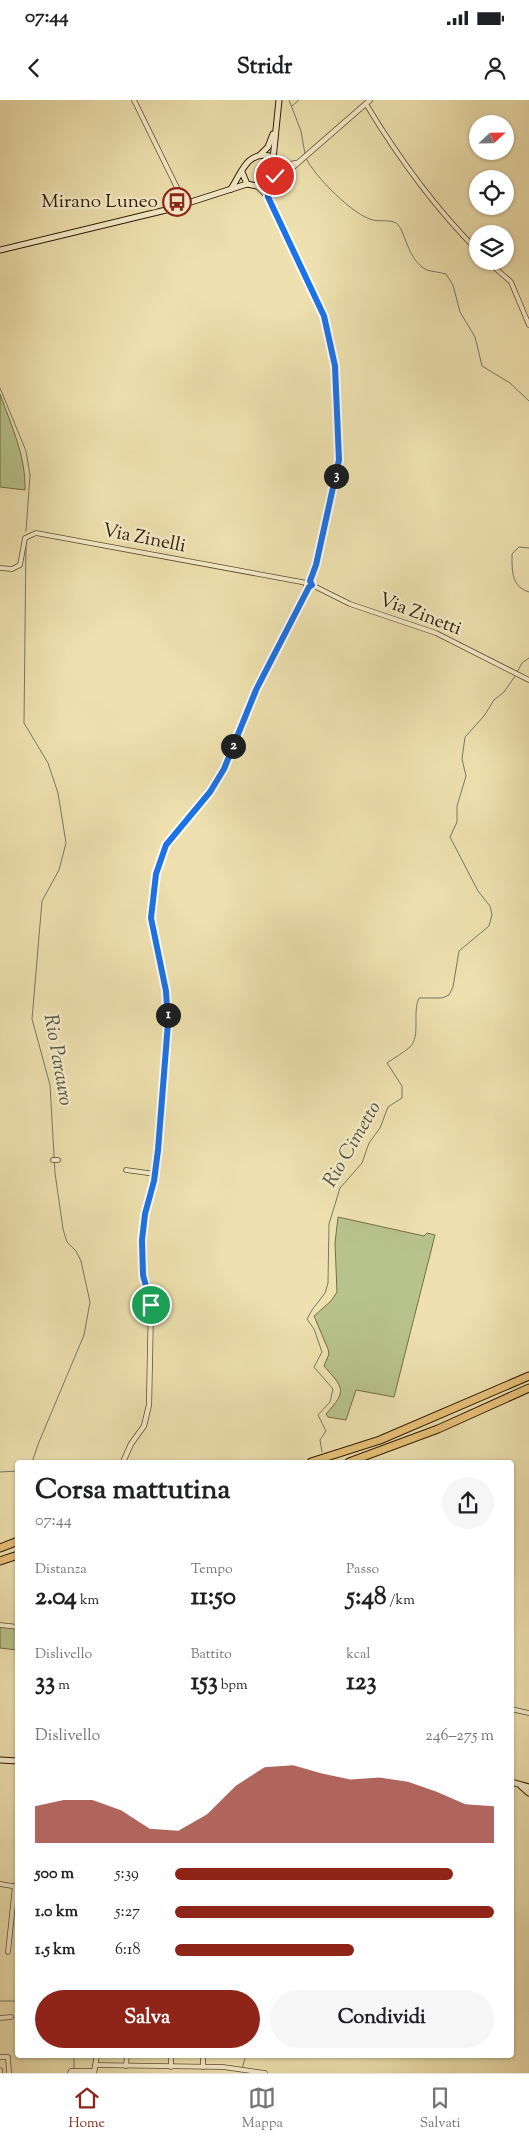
<!DOCTYPE html>
<html lang="it">
<head>
<meta charset="utf-8">
<style>
  :root { --surface:#fff; --page:#f6f6f6; --text:#202124; --muted:#757577; --line:#e0e0e0; --accent:#8f2418 }
  body { margin:0; font-family:"Sorts Mill Goudy",serif; background:var(--page); color:var(--text); height:100vh; display:flex; flex-direction:column; font-size:19px; white-space:nowrap }
  * { box-sizing:border-box; margin:0 }
  p { font-size:16px; color:var(--muted) }
  .icon { flex:none; width:28px; height:28px; fill:none; stroke:currentColor; stroke-width:2; stroke-linecap:round; stroke-linejoin:round }
  .map { position:relative; flex:1; overflow:hidden }
  .drawer { position:absolute; left:15px; top:1360px; width:499px; height:598px; display:flex; flex-direction:column; background:var(--surface); border-radius:5px; box-shadow:0 1px 4px #0004 }
  .drawer>* { flex:none }
  .needle { width:32px; rotate:68deg }
  .tools { position:absolute; left:469px; top:15px; display:grid; gap:10px }
  .tools a { display:grid; place-items:center; width:45px; height:45px; border-radius:50%; background:var(--surface); box-shadow:0 1px 4px #0004; font-size:25px }
  .pin { position:absolute; display:grid; place-items:center; width:42px; height:42px; color:#fff; margin:-21px; border:2px solid #fff; border-radius:50%; box-shadow:0 1px 5px #0007 }
  .km { position:absolute; width:25px; height:25px; margin:-12px; border-radius:50%; background:#222; color:#fff; font-size:14px; line-height:25px; text-align:center }
  .round { display:grid; place-items:center; flex:none; width:52px; height:52px; border-radius:26px; background:var(--page) }
  .overview { display:flex; align-items:center; justify-content:space-between; height:85px; padding:0 20px }
  h1 { font-size:28px; font-weight:700; line-height:38px }
  .stats { display:grid; grid-template-columns:repeat(3,1fr); gap:8px; height:85px; padding:5px 20px }
  .stats div { display:grid; align-content:center }
  .stats b { font-size:25px; font-weight:700 }
  .stats small { font-size:14px; font-weight:400 }
  .stats p { font-size:14px }
  .chart { height:140px; padding:10px 20px }
  .chart p { display:flex; justify-content:space-between }
  .chart svg { width:100%; height:90px; margin-top:5px; fill:var(--accent); opacity:.7 }
  .cta { display:flex; gap:10px; margin-top:auto; padding:10px 20px }
  .cta a { flex:1; height:58px; border-radius:30px; background:var(--accent); color:#fff; font-size:20px; font-weight:700; line-height:58px; text-align:center }
  .cta a+a { background:var(--page); color:var(--text) }
  ul { padding:0 20px; list-style:none; font-size:16px }
  li { display:grid; grid-template-columns:80px 60px 1fr; align-items:center; height:38px }
  li i { height:12px; border-radius:6px; background:var(--accent) }
  .status { display:flex; justify-content:space-between; align-items:center; height:35px; padding:0 25px; background:var(--surface); direction:ltr }
  .status svg { height:14px; fill:currentColor }
  header { display:flex; justify-content:space-between; align-items:center; height:65px; padding:0 20px; background:var(--surface); font-size:22px; font-weight:700 }
  .menu { display:flex; justify-content:space-around; align-items:center; height:70px; border-top:1px solid var(--line); background:var(--surface); font-size:14px; color:var(--muted) }
  .menu a { display:grid; justify-items:center; gap:2px }
  .menu .current { color:var(--accent) }
  .map>svg:first-child { display:block }
  .green { fill:#b8c38b; stroke:#746e46 }
  .lines { fill:none; stroke-linecap:round; stroke-linejoin:round }
  .stream { stroke:#707b6c; stroke-width:1 }
  .minor-casing { stroke:#5f4c2d; stroke-width:5.5 }
  .tertiary-casing { stroke:#5f4c2d; stroke-width:6 }
  .secondary-casing { stroke:#2f1a02; stroke-width:7 }
  .motorway-casing { stroke:#2f1a02; stroke-width:9 }
  .minor { stroke:#f4eccb; stroke-width:4 }
  .tertiary { stroke:#f4eccb; stroke-width:4.5 }
  .secondary { stroke:#f4eccb; stroke-width:5 }
  .motorway { stroke:#e7c078; stroke-width:7 }
  .route-casing { stroke:#fff; stroke-width:10 }
  .route { stroke:#1a73e8; stroke-width:6 }
  .labels { text-anchor:middle; dominant-baseline:central; stroke-width:5; stroke-linejoin:round; paint-order:stroke }
  .poi-label { font-size:19px; fill:#2f1a02; stroke:#f4eccb; text-anchor:end }
  .street-label { font-size:19px; fill:#2f1a02; stroke:#f4eccb }
  .water-label { font-size:20px; font-style:italic; fill:#555340; stroke:#f4eccb }
</style>
</head>
<body>
<div class="status"><b>07:44</b><svg viewBox="0 0 49 12"><path d="M0 12V9h3v3zM5 12V6h3v6zM10 12V3h3v9zM15 12V0h3v12zM26 1h20v11H26zM47 4h2v5h-2z"/></svg></div>
<header><svg class="icon" aria-label="back" viewBox="0 0 24 24"><path d="M15 5l-7 7 7 7"/></svg>Stridr<svg class="icon" aria-label="person" viewBox="0 0 24 24"><circle cx="12" cy="8" r="4"/><path d="M4 21q1-7 8-7t8 7"/></svg></header>
<div class="map">
<svg width="529" height="1973" viewBox="0 0 529 1973">
  <rect width="100%" height="100%" fill="#eee1af"/>
  <filter id="stains"><feTurbulence type="fractalNoise" baseFrequency=".004" numOctaves="4"/><feColorMatrix values="0 0 0 0 .2 0 0 0 0 .09 0 0 0 0 .02 0 0 0 .5 -.17"/></filter>
  <radialGradient id="worn" r=".72"><stop offset=".6" stop-color="#630" stop-opacity="0"/><stop offset="1" stop-color="#630" stop-opacity=".3"/></radialGradient>
  <g class="green">
    <path d="M 0,294 C 11,325 26,356 25,390 L 0,387 Z"/>
    <path d="M 338,1117 L 424,1136 L 427,1133 L 435,1135 L 394,1297 L 356,1290 L 346,1320 L 328,1317 L 326,1314 C 348,1290 343,1288 324,1266 L 329,1254 L 328,1249 L 314,1216 L 331,1201 L 337,1192 L 335,1143 Z"/>
    <polygon points="0,1526 17,1529 17,1550 0,1548"/>
  </g>
  <g class="lines">
    <g class="stream">
      <polyline points="289,0 301,31 305,54"/>
      <polyline points="292,6 299,0"/>
      <path d="M 306,58 C 314,76 354,116 373,120 C 381,122 388,119 396,123 C 405,128 407,161 427,170 C 433,172 440,172 446,174 L 453,185 L 460,212 L 475,237 L 482,266 L 510,283 L 529,301"/>
      <polyline points="0,288 26,351 30,375 26,431"/>
      <polyline points="26,441 24,623 48,663 58,693 66,743 59,770 42,801 32,919 50,985 55,1073 63,1129 67,1142 76,1151 81,1161 90,1202 84,1235 39,1342 32,1362"/>
      <path d="M 529,448 L 519,447 L 512,454 C 512,470 511,487 529,492"/>
      <polyline points="517,572 522,563 529,558"/>
      <path d="M 322,1352 L 320,1340 L 326,1331 L 318,1315 L 330,1302 L 333,1289 L 314,1267 L 322,1252 L 314,1229 L 307,1219 L 312,1210 L 325,1193 L 328,1183 L 329,1124 L 340,1088 L 362,1063 L 369,1043 L 380,1028 L 388,1007 L 402,998 L 402,986 L 387,963 C 394,958 403,953 410,947 C 421,936 412,912 419,898 L 442,898 L 449,895 L 453,887 L 459,851 L 489,826 L 492,815 L 490,806 L 478,791 L 450,737 L 457,722 L 457,706 L 466,676 L 462,659 L 465,637 L 484,616 L 494,600 L 504,592 L 515,576"/>
      <polyline points="0,1372 18,1371"/>
      <polyline points="0,1901 18,1901"/>
      <polyline points="74,1955 74,1969"/>
      <polyline points="242,1969 246,1955"/>
    </g>
    <defs>
      <g id="minor">
        <polyline points="134,0 185,104"/>
        <path d="M 366,4 C 398,57 434,107 478,151"/>
        <polyline points="487,161 511,182 529,225"/>
        <polyline points="0,468 12,469 20,465 25,438 36,433 307,483"/>
        <polyline points="312,485 350,504 436,533 529,580"/>
        <polyline points="53,1060 58,1060"/>
        <polyline points="126,1070 155,1074"/>
        <polyline points="0,1525 18,1527"/>
        <polyline points="511,1609 529,1613"/>
        <polyline points="0,1784 18,1787"/>
        <polyline points="8,1852 15,1786"/>
        <polyline points="0,1918 11,1917"/>
        <polyline points="0,1957 8,1957 9,1973"/>
        <polyline points="95,1965 223,1967 265,1973"/>
        <polyline points="126,1966 127,1955"/>
        <polyline points="171,1967 171,1955"/>
        <polyline points="203,1967 203,1955"/>
        <polyline points="0,1970 0,1973"/>
        <polyline points="70,1973 71,1971 94,1971"/>
      </g>
      <g id="tertiary">
        <polyline points="275,63 286,65 296,63"/>
        <polyline points="275,76 292,68 370,0"/>
        <polyline points="257,86 268,97 324,216 335,266 339,360 316,465 310,481"/>
        <polyline points="268,95 268,82"/>
        <circle cx="309" cy="484" r="3"/>
        <polyline points="123,1362 131,1344 144,1326 149,1305 151,1205 143,1175 142,1140 145,1114 154,1081 159,1050 168,923 166,891 151,818 155,774 166,745 210,692 224,669 256,590 309,487"/>
        <polyline points="94,1973 97,1955"/>
      </g>
      <g id="secondary">
        <polyline points="260,55 268,47 273,34"/>
        <polyline points="273,59 279,0"/>
        <path d="M 231,89 C 241,74 247,51 269,56 L 276,65 L 274,78 L 257,86 L 247,84 L 242,72"/>
        <polyline points="0,150 166,110 247,84"/>
        <polyline points="0,1660 18,1661"/>
        <polyline points="511,1682 529,1687"/>
        <polyline points="521,1686 529,1693"/>
      </g>
      <g id="motorway">
        <polyline points="311,1362 380,1340 529,1276"/>
        <polyline points="349,1362 438,1329 529,1288"/>
        <polyline points="0,1448 18,1441"/>
        <polyline points="0,1461 18,1455"/>
      </g>
    </defs>
    <use href="#minor" class="minor-casing"/>
    <use href="#tertiary" class="tertiary-casing"/>
    <use href="#secondary" class="secondary-casing"/>
    <use href="#motorway" class="motorway-casing"/>
    <use href="#minor" class="minor"/>
    <use href="#tertiary" class="tertiary"/>
    <use href="#secondary" class="secondary"/>
    <use href="#motorway" class="motorway"/>
  </g>
  <g class="lines">
    <defs>
      <polyline id="route" points="151,1205 143,1175 142,1140 145,1114 154,1081 158,1050 168,923 166,891 151,818 156,774 166,745 210,692 224,669 256,590 309,487 312,485 310,481 316,465 339,360 335,266 324,216 268,97 268,82 275,76"/>
    </defs>
    <use href="#route" class="route-casing"/>
    <use href="#route" class="route"/>
  </g>
  <defs>
    <symbol id="bus-ring" viewBox="-11 -11 22 22"><circle r="9.5" fill="#f4eccb" stroke="#8f2418" stroke-width="1.5"/><path d="M-5-6H5V4H4V6H2V4H-2V6H-4V4H-5ZM-3.5-4V0h7V-4ZM-3.5 1.2v1.5H-2V1.2ZM2 1.2v1.5H3.5V1.2Z" fill="#8f2418"/></symbol>
  </defs>
  <g fill-rule="evenodd">
    <use href="#bus-ring" x="161" y="86" width="32" height="32"/>
  </g>
  <g class="labels">
    <g class="poi-label">
      <text x="158" y="102">Mirano Luneo</text>
    </g>
    <g class="street-label">
      <text transform="translate(144 439) rotate(11)">Via Zinelli</text>
      <text transform="translate(420 515) rotate(21)">Via Zinetti</text>
    </g>
    <g class="water-label">
      <text transform="translate(57 960) rotate(80)">Rio Parauro</text>
      <text transform="translate(353 1045) rotate(-60)">Rio Cimetto</text>
    </g>
  </g>
  <rect width="100%" height="100%" filter="url(#stains)"/>
  <rect width="100%" height="100%" fill="url(#worn)"/>
</svg>
<div class="tools">
<a><svg class="needle" viewBox="-14 -14 28 28"><path d="M0-13l5 13h-10z" fill="#e53935"/><path d="M0 13l5-13h-10z" fill="#757577"/></svg></a>
<a><svg class="icon" aria-label="locate" viewBox="0 0 24 24"><circle cx="12" cy="12" r="6"/><path d="M12 2v4M12 18v4M2 12h4M18 12h4"/></svg></a>
<a><svg class="icon" aria-label="layers" viewBox="0 0 24 24"><path d="M12 4l9 5-9 5-9-5zM3 14l9 5 9-5"/></svg></a>
</div>
<div class="pin" style="left:151px;top:1205px;background:#1e9e55"><svg class="icon" aria-label="arrive" viewBox="0 0 24 24"><path d="M6 21V4h12l-3 4 3 4H6"/></svg></div>
<div class="pin" style="left:275px;top:76px;background:#d93025"><svg class="icon" aria-label="check" viewBox="0 0 24 24"><path d="M5 12l5 5 9-10"/></svg></div>
<b class="km" style="left:168px;top:915px">1</b>
<b class="km" style="left:233px;top:646px">2</b>
<b class="km" style="left:336px;top:376px">3</b>
<section class="drawer">
<div class="overview"><div><h1>Corsa mattutina</h1><p>07:44</p></div><a class="round"><svg class="icon" aria-label="share" viewBox="0 0 24 24"><path d="M12 15V3M7 8l5-5 5 5M5 13v7h14v-7"/></svg></a></div>
<div class="stats">
<div><p>Distanza</p><b>2.04<small> km</small></b></div>
<div><p>Tempo</p><b>11:50</b></div>
<div><p>Passo</p><b>5:48<small> /km</small></b></div>
</div>
<div class="stats">
<div><p>Dislivello</p><b>33<small> m</small></b></div>
<div><p>Battito</p><b>153<small> bpm</small></b></div>
<div><p>kcal</p><b>123</b></div>
</div>
<div class="chart"><p><span>Dislivello</span>246–275 m</p>
<svg viewBox="0 0 160 44" preserveAspectRatio="none"><path d="M0 44V26L10 23L20 23L30 28L40 37L50 38L60 30L70 16L80 7L90 6L100 10L110 13L120 12L130 14L140 19L150 25L160 26V44z"/></svg>
</div>
<ul>
<li><b>500 m</b>5:39<i style="width:87%"></i></li>
<li><b>1.0 km</b>5:27<i style="width:100%"></i></li>
<li><b>1.5 km</b>6:18<i style="width:56%"></i></li>
</ul>
<div class="cta"><a>Salva</a><a>Condividi</a></div>
</section>
</div>
<nav class="menu">
<a class="current"><svg class="icon" aria-label="home" viewBox="0 0 24 24"><path d="M3 11l9-7 9 7M6 9v11h12V9"/></svg>Home</a>
<a><svg class="icon" aria-label="map" viewBox="0 0 24 24"><path d="M3 6l6-2 6 2 6-2v14l-6 2-6-2-6 2zM9 4v14M15 6v14"/></svg>Mappa</a>
<a><svg class="icon" aria-label="saved" viewBox="0 0 24 24"><path d="M7 4h10v16l-5-4-5 4z"/></svg>Salvati</a>
</nav>
</body>
</html>
